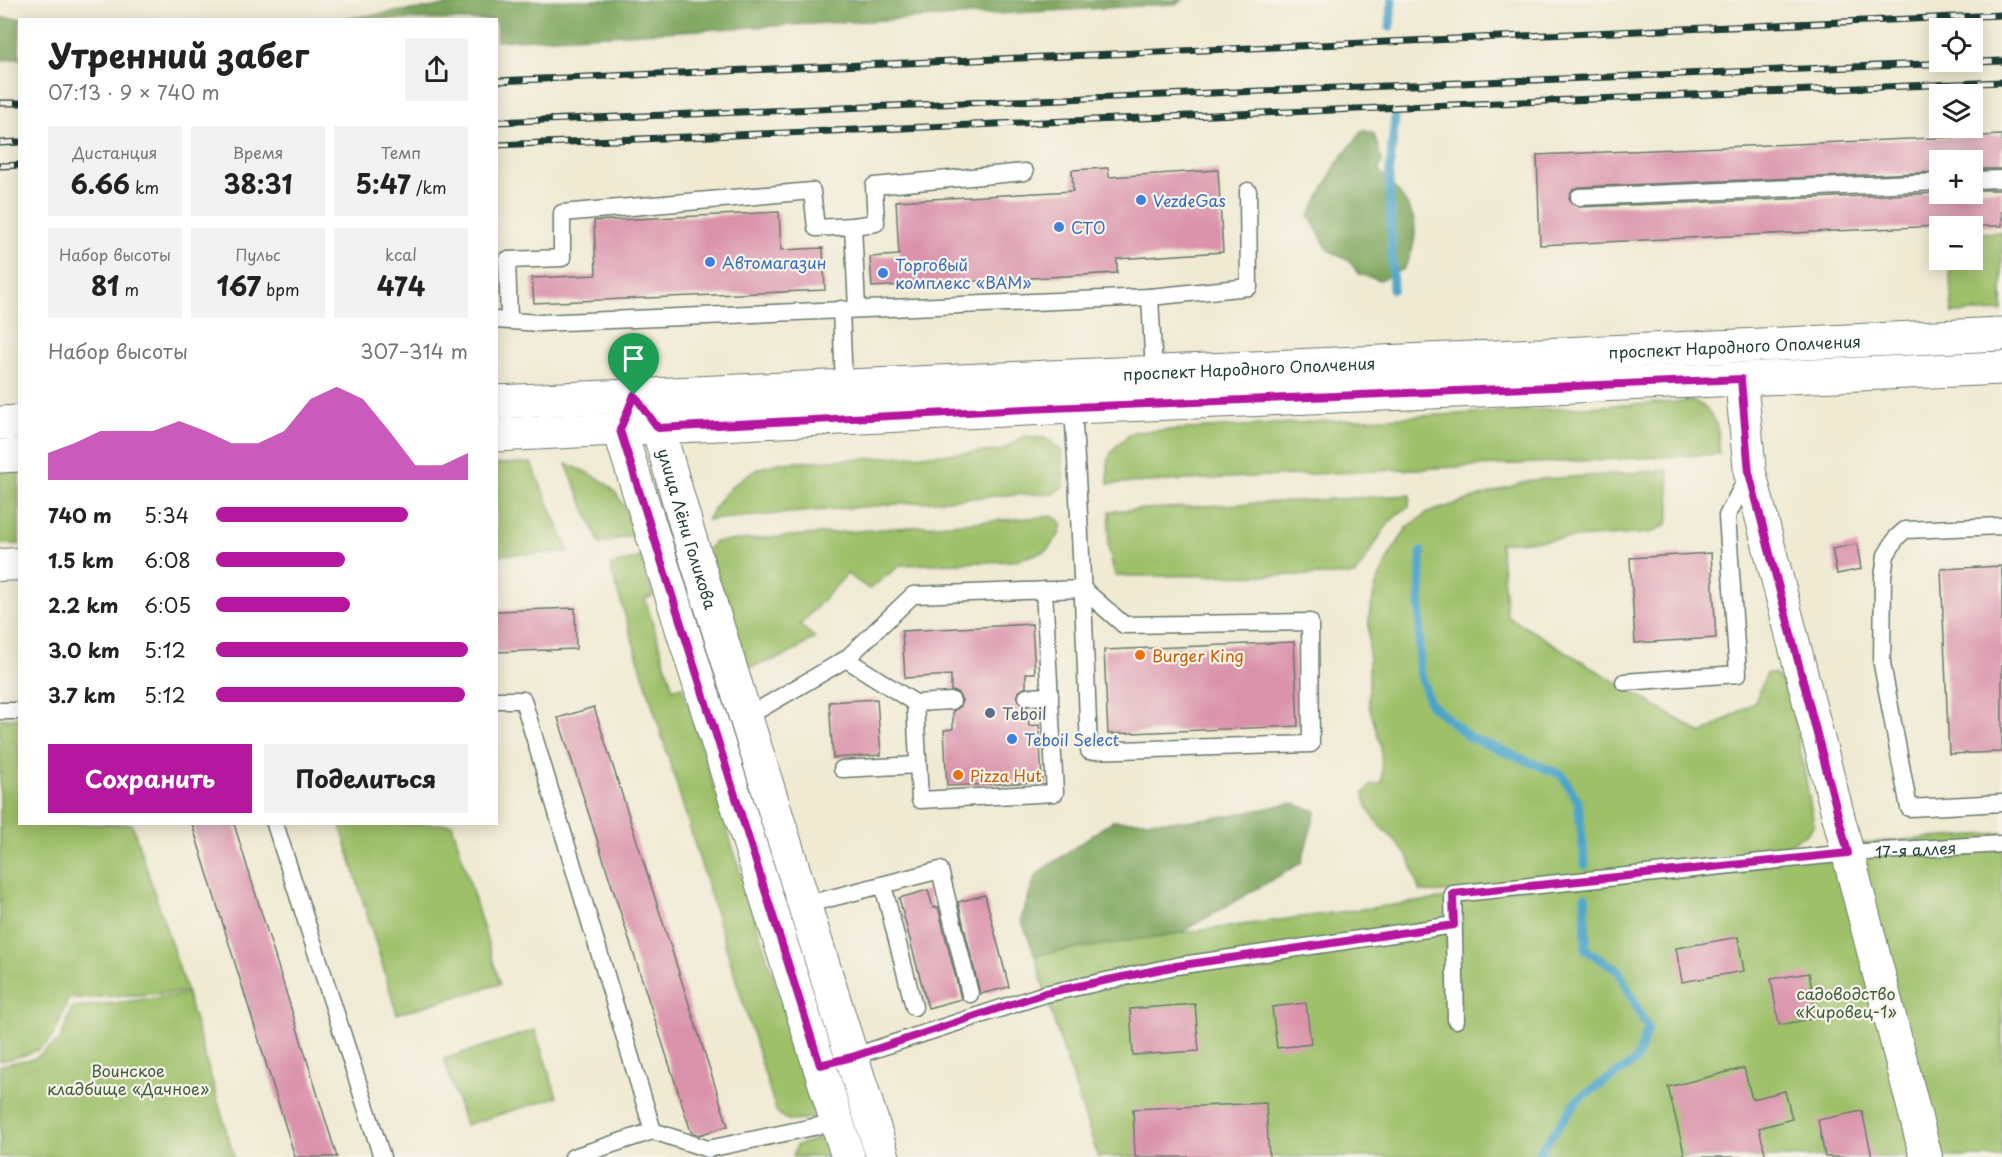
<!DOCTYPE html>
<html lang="ru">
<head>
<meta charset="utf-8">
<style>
  :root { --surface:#fff; --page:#f2f2f2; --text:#222; --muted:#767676; --accent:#b5179e }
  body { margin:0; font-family:"Playpen Sans",sans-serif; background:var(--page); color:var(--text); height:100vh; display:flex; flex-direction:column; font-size:22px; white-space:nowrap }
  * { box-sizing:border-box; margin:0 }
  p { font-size:20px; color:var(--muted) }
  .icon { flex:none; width:33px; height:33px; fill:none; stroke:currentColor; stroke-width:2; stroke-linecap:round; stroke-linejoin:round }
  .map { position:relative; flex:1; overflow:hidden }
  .sheet { position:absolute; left:18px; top:18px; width:480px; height:807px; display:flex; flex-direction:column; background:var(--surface); border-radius:0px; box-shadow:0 3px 15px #0003 }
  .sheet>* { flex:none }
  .fabs { position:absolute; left:1929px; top:18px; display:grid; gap:12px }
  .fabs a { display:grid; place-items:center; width:54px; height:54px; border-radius:0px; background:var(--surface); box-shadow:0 3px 15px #0003; font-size:30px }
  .pin { position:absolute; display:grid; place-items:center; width:51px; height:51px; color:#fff; margin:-62px -26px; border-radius:50% 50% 50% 0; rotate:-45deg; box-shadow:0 0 6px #0007 }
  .pin .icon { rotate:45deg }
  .round { display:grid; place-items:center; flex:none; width:63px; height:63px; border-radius:0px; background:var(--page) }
  .summary { display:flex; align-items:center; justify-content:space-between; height:102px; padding:0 30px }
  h1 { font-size:33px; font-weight:700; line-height:45px }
  .metrics { display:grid; grid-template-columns:repeat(3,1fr); gap:9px; height:102px; padding:6px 30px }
  .metrics div { display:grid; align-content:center; border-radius:0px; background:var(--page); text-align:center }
  .metrics b { font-size:26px; font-weight:700 }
  .metrics small { font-size:16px; font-weight:400 }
  .metrics p { font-size:16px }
  .chart { height:168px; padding:12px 30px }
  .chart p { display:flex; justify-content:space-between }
  .chart svg { width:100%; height:108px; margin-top:6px; fill:var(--accent); opacity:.7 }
  .primary-button { display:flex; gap:12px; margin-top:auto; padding:12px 30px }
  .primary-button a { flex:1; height:69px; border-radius:0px; background:var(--accent); color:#fff; font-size:24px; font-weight:700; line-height:69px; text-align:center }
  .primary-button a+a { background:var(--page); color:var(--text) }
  ul { padding:0 30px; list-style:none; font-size:20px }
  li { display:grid; grid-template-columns:96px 72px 1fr; align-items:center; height:45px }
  li i { height:15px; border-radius:8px; background:var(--accent) }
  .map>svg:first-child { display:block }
  .green { fill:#9dc069; stroke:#5e7e4e; stroke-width:1.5 }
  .forest { fill:#7ea65d; stroke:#4e7248; stroke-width:1.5 }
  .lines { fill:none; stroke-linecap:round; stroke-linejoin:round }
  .stream { stroke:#4ca5c9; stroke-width:9 }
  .building { fill:#da93ab }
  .service-casing { stroke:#687a6c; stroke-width:19 }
  .minor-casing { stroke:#687a6c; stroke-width:34 }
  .tertiary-casing { stroke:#687a6c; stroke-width:35 }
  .secondary-casing { stroke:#687a6c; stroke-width:35 }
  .service { stroke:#fff; stroke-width:16 }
  .minor { stroke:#fff; stroke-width:32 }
  .tertiary { stroke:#fff; stroke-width:33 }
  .secondary { stroke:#fff; stroke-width:33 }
  .rail-casing { stroke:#1f3d34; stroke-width:7 }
  .rail { stroke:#f7f3e8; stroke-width:4.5; stroke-dasharray:14; stroke-linecap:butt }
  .route-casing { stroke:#fff; stroke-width:12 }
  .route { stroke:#b5179e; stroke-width:8 }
  .shop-dot { fill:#3f7fe0; stroke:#f7f3e8; stroke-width:2 }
  .food-dot { fill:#e8710a; stroke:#f7f3e8; stroke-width:2 }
  .service-dot { fill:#5c6f8a; stroke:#f7f3e8; stroke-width:2 }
  .labels { text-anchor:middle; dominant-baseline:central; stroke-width:4.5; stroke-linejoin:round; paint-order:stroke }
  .shop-label { font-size:16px; fill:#366cbe; stroke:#f7f3e8; text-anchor:start }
  .street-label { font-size:16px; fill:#1f3d34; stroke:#f7f3e8 }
  .food-label { font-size:16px; fill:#c56008; stroke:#f7f3e8; text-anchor:start }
  .service-label { font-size:16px; fill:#4e5e75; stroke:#f7f3e8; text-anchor:start }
  .park-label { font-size:16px; fill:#3e5e41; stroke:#f7f3e8 }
</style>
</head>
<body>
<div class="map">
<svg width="2002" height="1157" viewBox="0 0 2002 1157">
  <rect width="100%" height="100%" fill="#f7f3e8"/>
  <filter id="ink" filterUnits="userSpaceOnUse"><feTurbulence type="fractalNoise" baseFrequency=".0167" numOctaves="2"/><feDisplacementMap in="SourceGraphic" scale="12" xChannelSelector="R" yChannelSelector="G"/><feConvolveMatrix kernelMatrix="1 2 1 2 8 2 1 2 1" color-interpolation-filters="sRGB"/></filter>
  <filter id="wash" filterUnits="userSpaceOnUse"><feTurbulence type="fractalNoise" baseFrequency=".008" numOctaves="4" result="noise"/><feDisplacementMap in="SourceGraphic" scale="24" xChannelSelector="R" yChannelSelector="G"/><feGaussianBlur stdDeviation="1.35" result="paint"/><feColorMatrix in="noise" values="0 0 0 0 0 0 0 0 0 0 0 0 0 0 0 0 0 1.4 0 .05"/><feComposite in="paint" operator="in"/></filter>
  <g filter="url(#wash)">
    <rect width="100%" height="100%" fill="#f0ead3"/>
    <g class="green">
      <polygon points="2002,232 2002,311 1952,313 1949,260 1972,260 1973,233"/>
      <path d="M 1694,401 C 1716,411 1721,431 1719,454 L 1108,484 C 1107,453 1108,451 1133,432 Z"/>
      <path d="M 1025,436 L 1048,439 L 1062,451 L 1064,486 L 1052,494 L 1006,495 L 707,520 C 723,490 745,469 779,463 L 1000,451 Z"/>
      <polygon points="531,463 569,552 497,555 497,464"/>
      <path d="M 566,464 C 610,480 620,489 634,534 L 600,544 Z"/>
      <path d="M 1668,470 L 1670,508 L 1667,524 L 1650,533 L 1500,543 L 1507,616 L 1702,734 L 1755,702 L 1767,673 L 1776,674 L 1790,693 L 1814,824 L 1807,834 L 1784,847 C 1687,863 1590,875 1492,885 C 1472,887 1437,896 1420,891 C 1415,881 1414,869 1409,859 C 1396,835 1366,822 1364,793 L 1371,785 L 1382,783 L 1381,746 L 1369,706 L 1369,619 L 1375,588 L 1389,556 L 1407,528 L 1427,513 L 1531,480 Z"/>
      <polygon points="19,471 19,544 0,544 0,472"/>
      <path d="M 1410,495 L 1409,507 C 1381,521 1374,553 1354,575 L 1115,576 L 1108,546 L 1110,511 Z"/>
      <polygon points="1053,516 1062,523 1059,535 1046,551 1013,561 901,565 869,589 847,574 800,625 815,638 787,655 752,667 741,662 708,549 714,542"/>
      <path d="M 641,557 L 653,596 L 645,599 L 673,689 L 682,686 L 817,1116 C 800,1120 788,1126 776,1111 L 610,566 Z"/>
      <path d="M 19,718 L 20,824 L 132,824 L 187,992 L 68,999 C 52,1045 49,1051 0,1061 L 0,719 Z"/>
      <polygon points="340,824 452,824 500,984 397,1014"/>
      <polygon points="2002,833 2002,1157 1098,1157 1050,1009 1035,955 1180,933 1873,842"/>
      <polygon points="187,994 234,1157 0,1157 0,1065 35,1058 60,1040 72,1008"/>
      <polygon points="535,1030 557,1097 465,1125 444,1059"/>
      <polygon points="823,1138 829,1157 793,1157 797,1145"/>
    </g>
    <g class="forest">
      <polygon points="604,0 1183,0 1176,4 497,41 496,20 309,19 340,19 482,1"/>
      <polygon points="0,18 65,19 20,20 19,59 0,60"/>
      <path d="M 1363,130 L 1374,134 L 1382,161 L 1379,171 C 1411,205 1428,224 1404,269 L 1380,280 L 1359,274 L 1349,261 L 1328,250 L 1309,216 L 1337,163 Z"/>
      <polygon points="1291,803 1316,811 1301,863 1180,933 1035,955 1021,919 1036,875 1112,821 1186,821 1233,815"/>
    </g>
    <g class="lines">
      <g class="stream">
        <polyline points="1390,27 1392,0"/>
        <polyline points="1393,289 1389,175 1395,118"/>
        <polyline points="1421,552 1419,669 1430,704 1469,737 1562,775 1578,801 1585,865"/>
        <polyline points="1536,1157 1578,1099 1636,1061 1648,1029 1618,970 1586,950 1585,897"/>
      </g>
    </g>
    <g id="blocks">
      <g class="building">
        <polygon points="2002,135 2002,169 1972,169 1972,160 1940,160 1940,172 1579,187 1573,189 1569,197 1571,203 1579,207 1940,193 1972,194 1972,190 2002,190 2002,226 1940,226 1540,245 1537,155"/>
        <polygon points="1108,168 1109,177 1218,170 1223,252 1117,259 1117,273 872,287 870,257 899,255 896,201 1073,191 1072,170"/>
        <polygon points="779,212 781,250 823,248 825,290 534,303 532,278 596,275 594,221"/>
        <polygon points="1857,544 1861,569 1837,574 1832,549"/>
        <polygon points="1711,553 1716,638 1635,643 1630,558"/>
        <polygon points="2002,566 2002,752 1949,754 1941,569"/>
        <polygon points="575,608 576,649 496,652 496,611"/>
        <polygon points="1032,624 1035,673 1026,673 1026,687 1018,692 1017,698 1022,706 1027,707 1029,726 1039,725 1042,782 947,786 944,730 953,729 953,711 961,706 962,700 957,692 951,691 951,675 905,678 902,631"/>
        <polygon points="1294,642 1298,726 1108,734 1104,650"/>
        <polygon points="877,699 881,755 833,758 829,702"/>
        <polygon points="594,707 728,1126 699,1135 691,1132 558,718"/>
        <polygon points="192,824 234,824 337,1157 295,1157"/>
        <polygon points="928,890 933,908 938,907 961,999 928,1008 899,898"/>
        <polygon points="985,895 1009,987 980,994 958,902"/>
        <polygon points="1738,937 1744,971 1682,982 1676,948"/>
        <polygon points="1809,973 1817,1018 1779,1025 1771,979"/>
        <polygon points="1306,1003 1311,1044 1277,1048 1272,1007"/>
        <polygon points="1195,1004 1199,1051 1133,1055 1130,1009"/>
        <polygon points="1744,1068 1752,1099 1785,1091 1792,1119 1759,1128 1766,1157 1685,1157 1668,1087"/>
        <polygon points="1266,1103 1269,1157 1135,1157 1133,1109"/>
        <polygon points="1862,1111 1872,1157 1825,1157 1818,1120"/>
      </g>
    </g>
  </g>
  <g filter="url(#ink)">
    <use href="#blocks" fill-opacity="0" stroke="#687a6c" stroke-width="1.5"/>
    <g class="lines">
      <defs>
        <g id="service">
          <polyline points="1972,180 2002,179"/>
          <polyline points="1579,197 1940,182"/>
          <polyline points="853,226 876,223 874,186 1025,172"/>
          <polyline points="1150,297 1249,287 1248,191"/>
          <polyline points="841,309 844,387"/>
          <polyline points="509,319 507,260 562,258 562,213 812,191 816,228 853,226 857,308"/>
          <polyline points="496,320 539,323 1150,297 1154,372"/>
          <polyline points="2002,526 1905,530 1897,537 1886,555 1883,577 1882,664 1909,808 2002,803"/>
          <polyline points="846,659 915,703 952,701"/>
          <polyline points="1624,682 1738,674 1727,516 1749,474"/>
          <polyline points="1027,697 1050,696"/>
          <polyline points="496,700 523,700 653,1131 573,1157"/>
          <polyline points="915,703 920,800 1055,793 1044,590"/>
          <polyline points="0,711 20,711"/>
          <path d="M 743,719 L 846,659 L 913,595 L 1083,589 L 1124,625 L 1310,622 L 1311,744 L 1089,751 C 1085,636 1080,522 1073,408"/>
          <polyline points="842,769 918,765"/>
          <polyline points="275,824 382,1157"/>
          <polyline points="883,885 914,1007"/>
          <polyline points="804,905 940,870 970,994"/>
          <path id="s1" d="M 1456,1020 L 1453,894 L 1848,853 L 2002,844"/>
          <polyline points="848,1058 1045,994 1176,966 1454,925"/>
          <polyline points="653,1131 708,1149 842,1121"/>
        </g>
        <g id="minor">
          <polyline points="1741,379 1750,473 1926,1157"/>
          <polyline points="0,565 20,564"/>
        </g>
        <g id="tertiary">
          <polyline points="631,402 620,431 848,1157"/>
          <path id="s2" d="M 642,406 L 658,428 L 688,532 L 883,1157"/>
        </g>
        <g id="secondary">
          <path id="s3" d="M 496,402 L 2002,334"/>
          <polyline points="0,423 20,422"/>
          <polyline points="496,435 1026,409 2002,368"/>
          <polyline points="0,456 20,455"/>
        </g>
      </defs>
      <use href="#service" class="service-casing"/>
      <use href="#minor" class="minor-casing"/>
      <use href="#tertiary" class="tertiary-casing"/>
      <use href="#secondary" class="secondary-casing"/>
      <use href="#service" class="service"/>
      <use href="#minor" class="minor"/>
      <use href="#tertiary" class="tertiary"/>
      <use href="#secondary" class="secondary"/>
      <defs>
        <g id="rail">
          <polyline points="496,81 2002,15"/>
          <polyline points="0,103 20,103"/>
          <polyline points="496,122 2002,61"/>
          <polyline points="0,143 20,142"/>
          <polyline points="496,145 2002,82"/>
          <polyline points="0,166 20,165"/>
        </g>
      </defs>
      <use href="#rail" class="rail-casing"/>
      <use href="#rail" class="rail"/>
    </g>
  </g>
  <g class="lines" filter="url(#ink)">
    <defs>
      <polygon id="route" points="1741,379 1749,473 1848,853 1453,894 1454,925 1176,966 1045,993 852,1057 820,1065 620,430 634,395 658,428 1026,409"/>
    </defs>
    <use href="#route" class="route-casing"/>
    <use href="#route" class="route"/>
  </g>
  <g class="shop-dot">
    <circle cx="1141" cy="200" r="6"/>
    <circle cx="1059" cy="227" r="6"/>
    <circle cx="710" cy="262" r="6"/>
    <circle cx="883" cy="273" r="6"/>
    <circle cx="1012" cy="739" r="6"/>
  </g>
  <g class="food-dot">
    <circle cx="1140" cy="655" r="6"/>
    <circle cx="958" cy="775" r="6"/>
  </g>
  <circle class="service-dot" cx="990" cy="713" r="6"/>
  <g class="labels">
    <g class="shop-label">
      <text x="1153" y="200">VezdeGas</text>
      <text x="1071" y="227">СТО</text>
      <text x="722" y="262">Автомагазин</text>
      <text x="895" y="264">Торговый<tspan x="895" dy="18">комплекс «ВАМ»</tspan></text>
      <text x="1024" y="739">Teboil Select</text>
    </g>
    <g class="street-label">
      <text stroke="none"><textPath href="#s3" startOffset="1240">проспект Народного Ополчения</textPath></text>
      <text stroke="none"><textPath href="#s3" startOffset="754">проспект Народного Ополчения</textPath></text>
      <text stroke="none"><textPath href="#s2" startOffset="132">улица Лёни Голикова</textPath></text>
      <text stroke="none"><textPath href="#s1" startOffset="591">17-я аллея</textPath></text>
    </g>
    <g class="food-label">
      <text x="1152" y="655">Burger King</text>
      <text x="970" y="775">Pizza Hut</text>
    </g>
    <g class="service-label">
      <text x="1002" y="713">Teboil</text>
    </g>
    <g class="park-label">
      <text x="1846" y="993">садоводство<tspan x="1846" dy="18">«Кировец-1»</tspan></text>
      <text x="128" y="1070">Воинское<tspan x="128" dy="18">кладбище «Дачное»</tspan></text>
    </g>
  </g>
</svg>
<div class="fabs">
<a><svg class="icon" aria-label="locate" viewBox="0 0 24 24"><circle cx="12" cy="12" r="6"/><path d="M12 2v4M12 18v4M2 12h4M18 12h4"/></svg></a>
<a><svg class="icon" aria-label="layers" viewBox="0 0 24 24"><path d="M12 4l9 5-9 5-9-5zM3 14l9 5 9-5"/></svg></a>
<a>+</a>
<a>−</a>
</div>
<div class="pin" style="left:634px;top:395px;background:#1e9e55"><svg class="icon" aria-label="arrive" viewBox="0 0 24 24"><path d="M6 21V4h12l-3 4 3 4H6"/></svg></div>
<section class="sheet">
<div class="summary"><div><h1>Утренний забег</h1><p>07:13 · 9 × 740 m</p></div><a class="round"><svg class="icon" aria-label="share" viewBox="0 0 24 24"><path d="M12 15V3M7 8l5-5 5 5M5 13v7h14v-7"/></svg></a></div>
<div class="metrics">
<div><p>Дистанция</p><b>6.66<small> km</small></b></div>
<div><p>Время</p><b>38:31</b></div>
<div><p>Темп</p><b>5:47<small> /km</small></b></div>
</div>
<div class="metrics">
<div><p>Набор высоты</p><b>81<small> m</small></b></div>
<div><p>Пульс</p><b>167<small> bpm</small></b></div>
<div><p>kcal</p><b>474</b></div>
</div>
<div class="chart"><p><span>Набор высоты</span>307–314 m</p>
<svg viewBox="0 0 160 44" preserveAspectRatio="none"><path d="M0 44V33L10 29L20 24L30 24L40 24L50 20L60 24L70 29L80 29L90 24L100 11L110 6L120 11L130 24L140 38L150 38L160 33V44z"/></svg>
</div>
<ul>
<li><b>740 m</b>5:34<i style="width:76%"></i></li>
<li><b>1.5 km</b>6:08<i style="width:51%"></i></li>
<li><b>2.2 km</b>6:05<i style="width:53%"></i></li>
<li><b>3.0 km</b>5:12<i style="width:100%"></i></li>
<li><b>3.7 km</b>5:12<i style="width:99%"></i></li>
</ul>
<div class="primary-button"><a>Сохранить</a><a>Поделиться</a></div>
</section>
</div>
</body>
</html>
